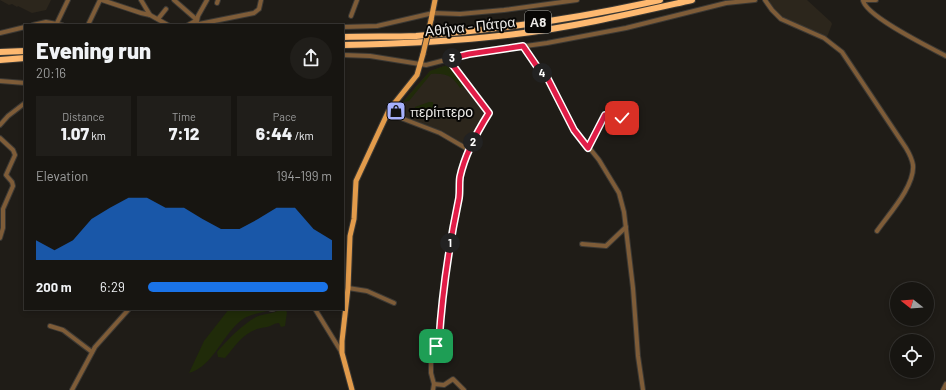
<!DOCTYPE html>
<html lang="en">
<head>
<meta charset="utf-8">
<style>
  :root { --surface:#171511; --page:#201e1a; --text:#f1f3f6; --muted:#9e9f9f; --line:#363431; --accent:#1a73e8 }
  body { margin:0; font-family:Barlow,sans-serif; background:var(--page); color:var(--text); height:100vh; display:flex; flex-direction:column; font-size:15px; white-space:nowrap }
  * { box-sizing:border-box; margin:0 }
  p { font-size:13px; color:var(--muted) }
  .icon { flex:none; width:22px; height:22px; fill:none; stroke:currentColor; stroke-width:2; stroke-linecap:round; stroke-linejoin:round }
  .map { position:relative; flex:1; overflow:hidden }
  .sheet { position:absolute; left:24px; top:24px; width:320px; height:286px; display:flex; flex-direction:column; background:var(--surface); border-radius:0px; box-shadow:0 2px 6px #0003,0 0 0 1px var(--line) }
  .sheet>* { flex:none }
  .needle { width:26px; rotate:287deg }
  .fabs { position:absolute; left:890px; top:282px; display:grid; gap:8px }
  .fabs a { display:grid; place-items:center; width:44px; height:44px; border-radius:50%; background:var(--surface); box-shadow:0 2px 6px #0003,0 0 0 1px var(--line); font-size:20px }
  .pin { position:absolute; display:grid; place-items:center; width:34px; height:34px; color:#fff; margin:-17px; border-radius:8px; box-shadow:0 2px 6px #0006 }
  .km { position:absolute; width:20px; height:20px; margin:-10px; border-radius:50%; background:#222; color:#fff; font-size:11px; line-height:20px; text-align:center }
  .round { display:grid; place-items:center; flex:none; width:42px; height:42px; border-radius:21px; background:var(--page) }
  .summary { display:flex; align-items:center; justify-content:space-between; height:68px; padding:0 12px }
  h1 { font-size:22px; font-weight:800; line-height:30px }
  .metrics { display:grid; grid-template-columns:repeat(3,1fr); gap:6px; height:68px; padding:4px 12px }
  .metrics div { display:grid; align-content:center; border-radius:0px; background:var(--page); text-align:center }
  .metrics b { font-size:17px; font-weight:800 }
  .metrics small { font-size:11px; font-weight:400 }
  .metrics p { font-size:11px }
  .chart { height:112px; padding:8px 12px }
  .chart p { display:flex; justify-content:space-between }
  .chart svg { width:100%; height:72px; margin-top:4px; fill:var(--accent); opacity:.7 }
  ul { padding:0 12px; list-style:none; font-size:13px }
  li { display:grid; grid-template-columns:64px 48px 1fr; align-items:center; height:30px }
  li i { height:10px; border-radius:5px; background:var(--accent) }
  .map>svg:first-child { display:block }
  .built { fill:#2c261c }
  .green { fill:#202b09 }
  .lines { fill:none; stroke-linecap:round; stroke-linejoin:round }
  .minor-casing { stroke:#3c3934; stroke-width:6 }
  .major-casing { stroke:#3c3934; stroke-width:7 }
  .highway-casing { stroke:#3c3934; stroke-width:8 }
  .minor { stroke:#7e5c38; stroke-width:4 }
  .major { stroke:#e29b4b; stroke-width:5 }
  .highway { stroke:#feb970; stroke-width:6 }
  .major-bridge-casing { stroke:#3c3934; stroke-width:7; stroke-linecap:butt }
  .major-bridge { stroke:#e29b4b; stroke-width:5 }
  .route-casing { stroke:#fff; stroke-width:8 }
  .route { stroke:#e11d48; stroke-width:5 }
  .labels { text-anchor:middle; dominant-baseline:central; stroke-width:4; stroke-linejoin:round; paint-order:stroke }
  .shield { fill:#080705; stroke:#a8a7a4; stroke-width:1 }
  .shield-label { font-size:13px; font-weight:bold; fill:#edebe8 }
  .street-label { font-size:14px; fill:#edebe8; stroke:#080705 }
  .poi-label { font-size:14px; fill:#edebe8; stroke:#080705; text-anchor:start }
</style>
</head>
<body>
<div class="map">
<svg width="946" height="390" viewBox="0 0 946 390">
  <rect width="100%" height="100%" fill="#1f1c17"/>
  <g class="built">
    <polygon points="0,0 51,0 46,10 32,13 18,6 17,7 12,4 9,5"/>
    <polygon points="770,0 807,0 831,22 832,24 827,37 787,21 774,9 769,1"/>
    <polygon points="450,64 483,109 482,111 486,113 477,128 469,147 442,131 395,113 407,97 430,71"/>
  </g>
  <g class="green">
    <path d="M 450,64 L 465,85 L 460,88 C 452,76 447,73 431,74 L 409,101 L 403,102 L 430,71 Z"/>
    <polygon points="429,102 433,102 434,112 418,113 414,111 415,107"/>
    <path d="M 229,309 L 269,309 L 270,310 C 261,313 250,314 243,319 C 222,334 214,366 189,373 L 204,341 Z"/>
    <path d="M 280,309 L 284,309 L 287,312 L 285,326 L 281,327 L 279,323 C 274,323 272,326 267,327 C 246,329 238,342 225,358 L 218,357 L 217,352 C 226,341 243,324 256,317 C 264,313 273,315 280,309 Z"/>
  </g>
  <g class="lines">
    <defs>
      <g id="minor">
        <polyline points="102,0 141,13 150,15 168,25"/>
        <polyline points="141,0 150,15"/>
        <polyline points="174,0 197,20 188,25"/>
        <path d="M 765,0 L 772,10 L 781,19 L 824,38 L 842,52 L 906,148 C 909,153 912,159 913,165 C 915,186 888,215 877,231"/>
        <path d="M 863,0 C 865,16 931,48 946,56"/>
        <polyline points="863,0 876,0"/>
        <polyline points="217,3 218,0"/>
        <polyline points="351,16 357,0"/>
        <polyline points="158,19 166,9"/>
        <polyline points="197,21 198,16 207,0"/>
        <polyline points="199,24 254,13 259,9 261,0"/>
        <polyline points="33,25 46,22 62,25"/>
        <polyline points="56,25 68,0"/>
        <polyline points="88,25 100,0"/>
        <polyline points="343,27 377,26 433,13 460,14 504,10 577,0"/>
        <polyline points="0,33 25,27"/>
        <polyline points="523,46 538,68 548,79 575,130 599,160 619,193 624,212 633,288 638,356 643,390"/>
        <polyline points="343,55 370,56 426,65 469,54 547,43 626,28 726,3 755,0"/>
        <polyline points="0,81 25,83"/>
        <polyline points="395,102 400,106"/>
        <polyline points="388,113 440,133 469,150"/>
        <polyline points="0,125 8,116 25,103"/>
        <polyline points="0,138 13,150 15,155 6,175 12,182 13,186 3,209 3,228 0,238"/>
        <polyline points="588,148 605,115 622,118"/>
        <polyline points="582,244 606,246 626,227"/>
        <polyline points="348,288 367,291 394,303"/>
        <polyline points="271,309 273,309"/>
        <polyline points="315,309 342,353"/>
        <polyline points="50,326 63,330 92,352"/>
        <polyline points="434,384 444,385 453,379 464,390"/>
        <polyline points="72,390 95,347 129,309"/>
        <path d="M 433,390 L 434,384 L 431,373 L 431,349 L 432,347 L 438,344 L 439,342 C 442,293 449,246 459,198 C 460,191 459,184 460,177 C 465,154 477,132 489,113 L 448,59"/>
        <polyline points="943,390 946,384"/>
      </g>
      <g id="major">
        <polyline points="431,20 435,0"/>
        <polyline points="352,390 342,353 342,341 348,288 350,236 354,219 356,181 389,110 417,75 423,54"/>
      </g>
      <g id="highway">
        <path d="M 343,37 C 367,36 392,37 416,36 C 498,30 581,18 660,0"/>
        <path d="M 343,45 C 401,44 458,41 516,34 C 575,27 634,13 692,0"/>
        <polyline points="0,52 25,51"/>
        <polyline points="0,60 25,58"/>
      </g>
    </defs>
    <use href="#minor" class="minor-casing"/>
    <use href="#major" class="major-casing"/>
    <use href="#highway" class="highway-casing"/>
    <use href="#minor" class="minor"/>
    <use href="#major" class="major"/>
    <use href="#highway" class="highway"/>
    <defs>
      <polyline id="major-bridge" points="423,54 431,20"/>
    </defs>
    <use href="#major-bridge" class="major-bridge-casing"/>
    <use href="#major-bridge" class="major-bridge"/>
  </g>
  <g class="lines">
    <defs>
      <path id="route" d="M 436,346 L 439,342 C 442,293 449,246 459,198 C 460,191 459,184 460,177 C 465,154 477,132 489,113 L 448,59 L 469,54 L 523,46 L 538,68 L 548,79 L 574,130 L 588,148 L 605,115 L 622,118"/>
    </defs>
    <use href="#route" class="route-casing"/>
    <use href="#route" class="route"/>
  </g>
  <defs>
    <symbol id="shop-square" viewBox="-11 -11 22 22"><rect x="-9" y="-9" width="18" height="18" rx="4" fill="#a7b1fc" stroke="#080705"/><path d="M-5-2.5h2.3a2.7 3.5 0 0 1 5.4 0H5L5.5 6h-11ZM-1.5-2.5h3a1.5 2.3 0 0 0-3 0Z" fill="#111"/></symbol>
  </defs>
  <g fill-rule="evenodd">
    <use href="#shop-square" x="385" y="100" width="22" height="22"/>
  </g>
  <g class="labels">
    <rect class="shield" x="525" y="11" width="26" height="22" rx="3"/>
    <g class="shield-label">
      <text x="538" y="22">Α8</text>
    </g>
    <g class="street-label">
      <text transform="translate(470 26) rotate(-6)">Αθήνα - Πάτρα</text>
    </g>
    <g class="poi-label">
      <text x="410" y="111">περίπτερο</text>
    </g>
  </g>
</svg>
<div class="fabs">
<a><svg class="needle" viewBox="-14 -14 28 28"><path d="M0-13l5 13h-10z" fill="#e53935"/><path d="M0 13l5-13h-10z" fill="#9e9f9f"/></svg></a>
<a><svg class="icon" aria-label="locate" viewBox="0 0 24 24"><circle cx="12" cy="12" r="6"/><path d="M12 2v4M12 18v4M2 12h4M18 12h4"/></svg></a>
</div>
<div class="pin" style="left:436px;top:346px;background:#1e9e55"><svg class="icon" aria-label="arrive" viewBox="0 0 24 24"><path d="M6 21V4h12l-3 4 3 4H6"/></svg></div>
<div class="pin" style="left:622px;top:118px;background:#d93025"><svg class="icon" aria-label="check" viewBox="0 0 24 24"><path d="M5 12l5 5 9-10"/></svg></div>
<b class="km" style="left:450px;top:243px">1</b>
<b class="km" style="left:473px;top:142px">2</b>
<b class="km" style="left:452px;top:58px">3</b>
<b class="km" style="left:542px;top:73px">4</b>
<section class="sheet">
<div class="summary"><div><h1>Evening run</h1><p>20:16</p></div><a class="round"><svg class="icon" aria-label="share" viewBox="0 0 24 24"><path d="M12 15V3M7 8l5-5 5 5M5 13v7h14v-7"/></svg></a></div>
<div class="metrics">
<div><p>Distance</p><b>1.07<small> km</small></b></div>
<div><p>Time</p><b>7:12</b></div>
<div><p>Pace</p><b>6:44<small> /km</small></b></div>
</div>
<div class="chart"><p><span>Elevation</span>194–199 m</p>
<svg viewBox="0 0 160 44" preserveAspectRatio="none"><path d="M0 44V32L10 38L20 32L30 19L40 12L50 6L60 6L70 12L80 12L90 19L100 25L110 25L120 19L130 12L140 12L150 25L160 32V44z"/></svg>
</div>
<ul>
<li><b>200 m</b>6:29<i style="width:98%"></i></li>
</ul>
</section>
</div>
</body>
</html>
